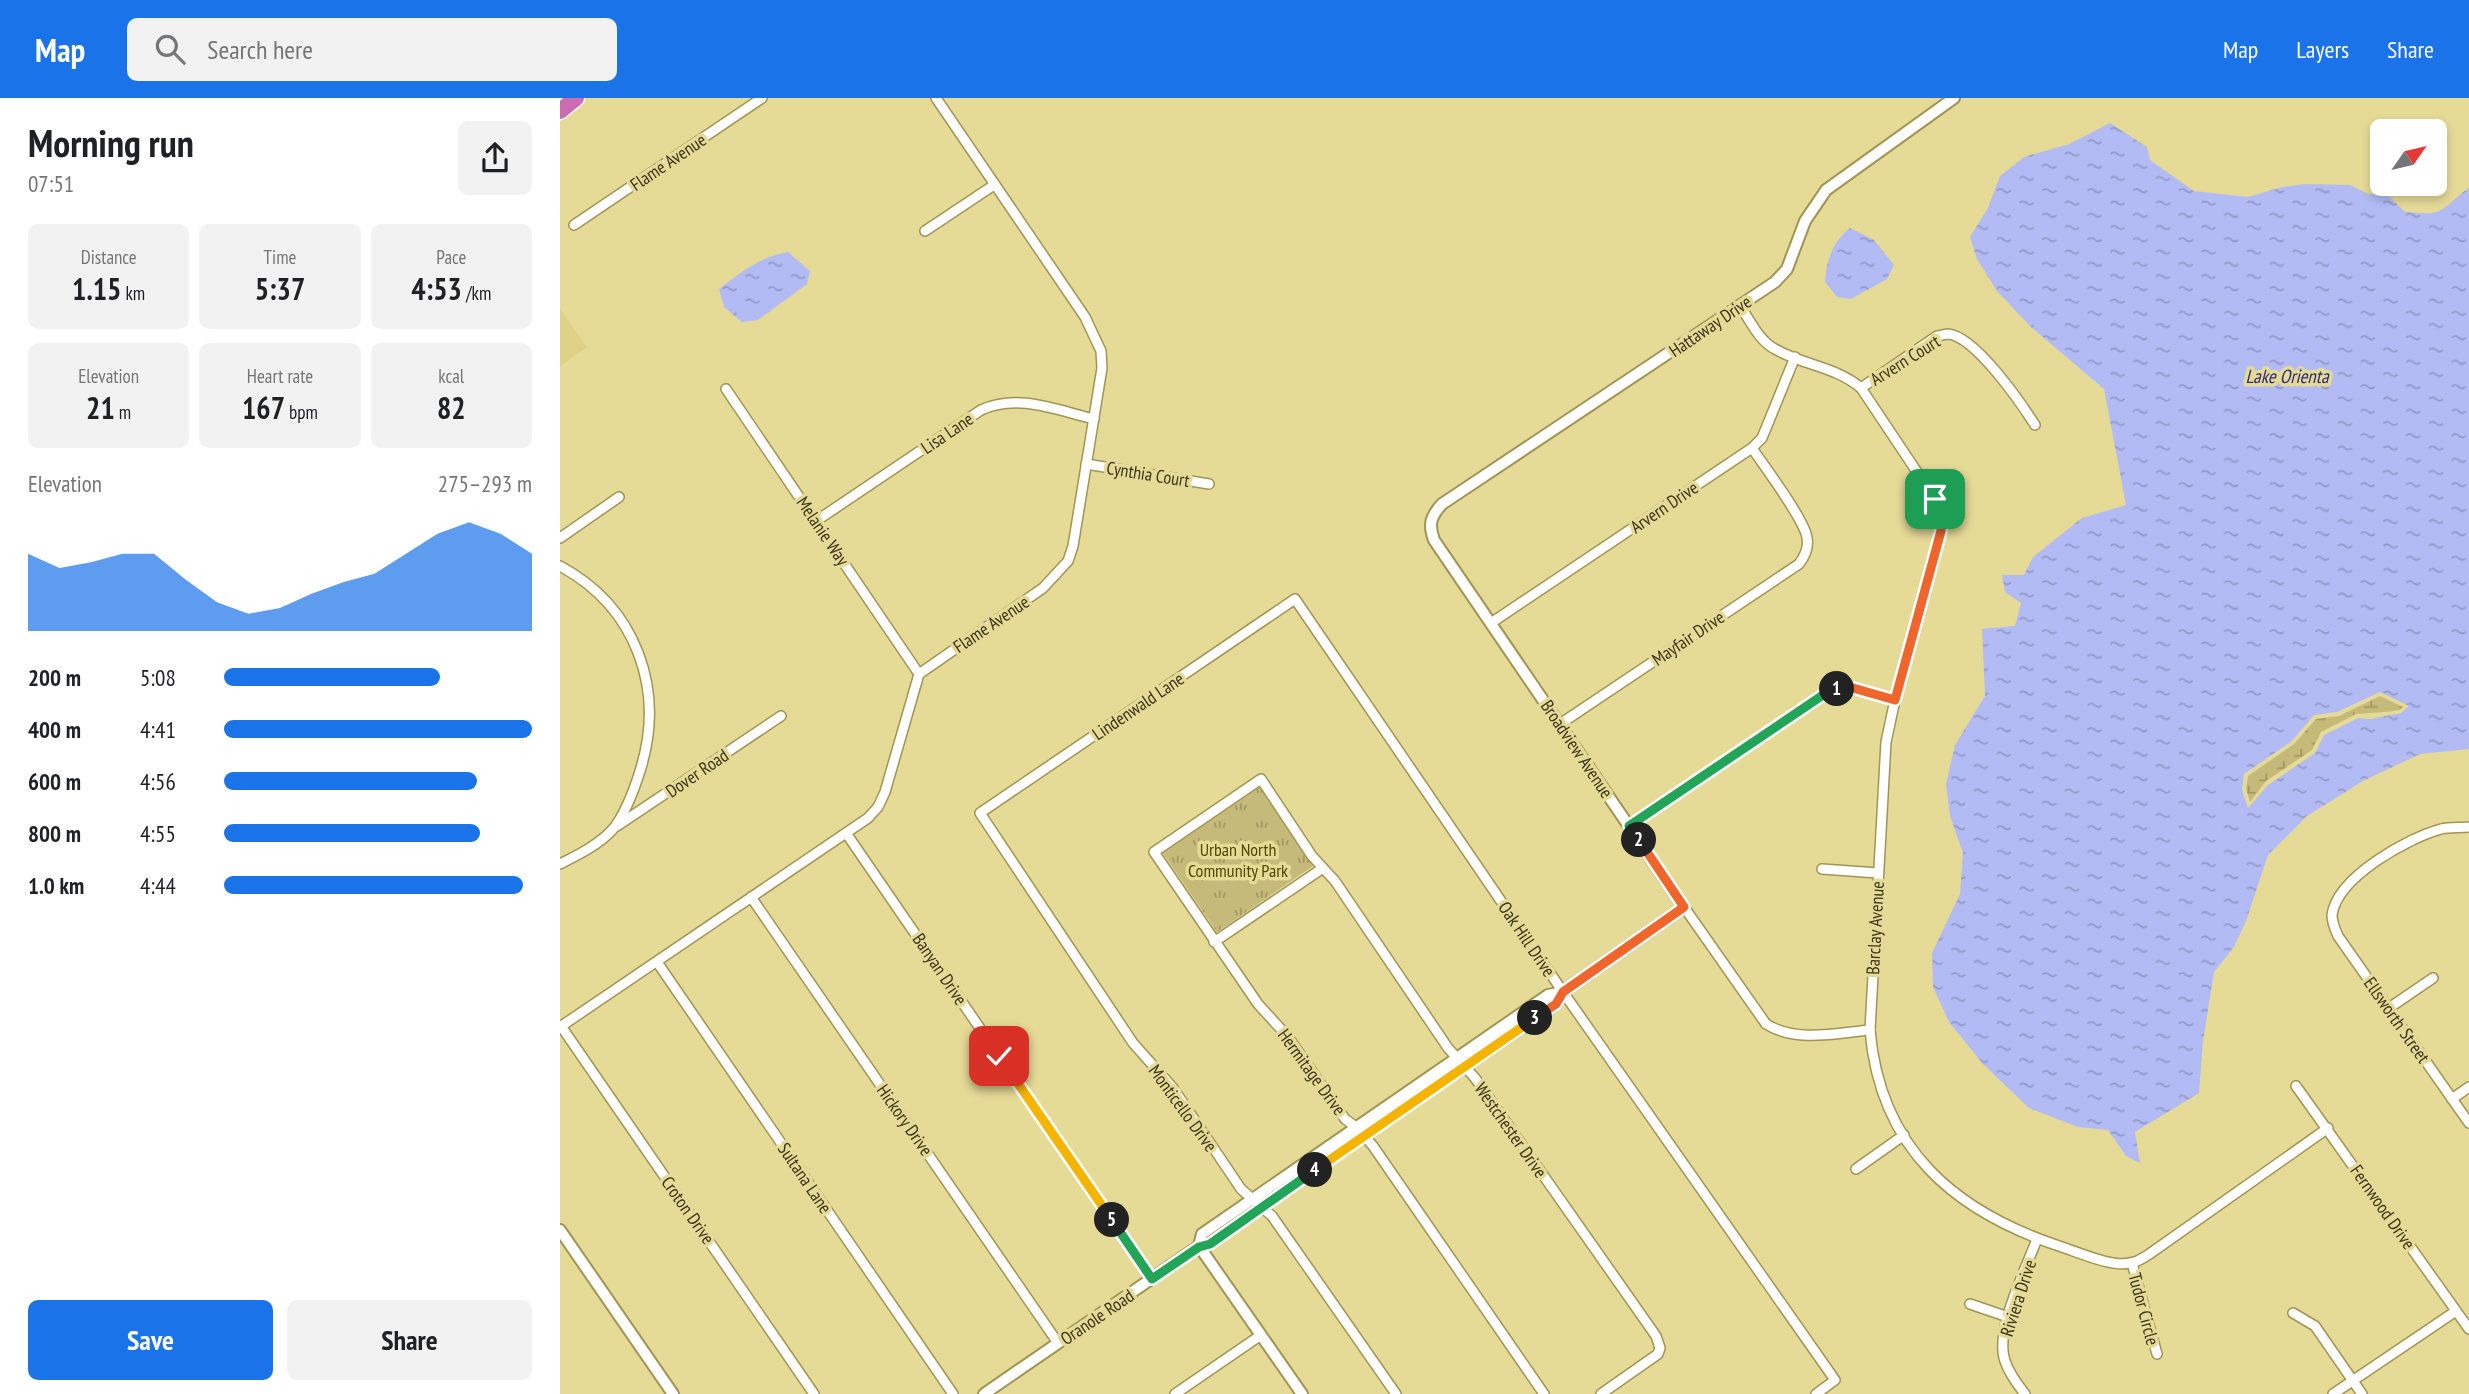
<!DOCTYPE html>
<html lang="en">
<head>
<meta charset="utf-8">
<style>
  :root { --surface:#fff; --page:#f2f2f2; --text:#202124; --muted:#757577; --accent:#1a73e8 }
  body { margin:0; font-family:"PT Sans Narrow",sans-serif; background:var(--page); color:var(--text); height:100vh; display:flex; flex-direction:column; font-size:26px; white-space:nowrap }
  * { box-sizing:border-box; margin:0 }
  p { font-size:23px; color:var(--muted) }
  .icon { flex:none; width:38px; height:38px; fill:none; stroke:currentColor; stroke-width:2; stroke-linecap:round; stroke-linejoin:round }
  .map { position:relative; flex:1; overflow:hidden }
  .side { display:flex; flex-direction:column; background:var(--surface); width:560px }
  .side>* { flex:none }
  .needle { width:46px; rotate:56deg }
  .fabs { position:absolute; left:1810px; top:21px; display:grid; gap:14px }
  .fabs a { display:grid; place-items:center; width:77px; height:77px; border-radius:10px; background:var(--surface); box-shadow:0 4px 10px #0003; font-size:35px }
  .pin { position:absolute; display:grid; place-items:center; width:60px; height:60px; color:#fff; margin:-30px; border-radius:14px; box-shadow:0 4px 10px #0006 }
  .km { position:absolute; width:35px; height:35px; margin:-18px; border-radius:50%; background:#222; color:#fff; font-size:19px; line-height:35px; text-align:center }
  .round { display:grid; place-items:center; flex:none; width:74px; height:74px; border-radius:10px; background:var(--page) }
  .headline { display:flex; align-items:center; justify-content:space-between; height:119px; padding:0 28px }
  h1 { font-size:38px; font-weight:700; line-height:52px }
  .figures { display:grid; grid-template-columns:repeat(3,1fr); gap:10px; height:119px; padding:7px 28px }
  .figures div { display:grid; align-content:center; border-radius:10px; background:var(--page); text-align:center }
  .figures b { font-size:30px; font-weight:700 }
  .figures small { font-size:19px; font-weight:400 }
  .figures p { font-size:19px }
  .chart { height:196px; padding:14px 28px }
  .chart p { display:flex; justify-content:space-between }
  .chart svg { width:100%; height:126px; margin-top:7px; fill:var(--accent); opacity:.7 }
  .cta { display:flex; gap:14px; margin-top:auto; padding:14px 28px }
  .cta a { flex:1; height:80px; border-radius:10px; background:var(--accent); color:#fff; font-size:28px; font-weight:700; line-height:80px; text-align:center }
  .cta a+a { background:var(--page); color:var(--text) }
  ul { padding:0 28px; list-style:none; font-size:23px }
  li { display:grid; grid-template-columns:112px 84px 1fr; align-items:center; height:52px }
  li i { height:18px; border-radius:9px; background:var(--accent) }
  header { display:flex; align-items:center; gap:42px; box-sizing:border-box; height:98px; padding:0 35px; background:var(--accent); color:#fff }
  header strong { font-size:33px }
  nav { display:flex; gap:38px; margin-inline-start:auto; font-size:24px }
  .search { width:490px; height:63px; background:var(--page); display:flex; align-items:center; gap:18px; box-sizing:border-box; padding:0 24px; border-radius:10px; color:var(--muted); font-size:26px }
  main { display:flex; flex:1; min-height:0 }
  .map>svg:first-child { display:block }
  .built { fill:#dfd186 }
  .wetland { fill:url(#wetland-marsh) }
  .park { fill:url(#park-tufts) }
  .water { fill:url(#water-ripples); fill-rule:evenodd }
  .lines { fill:none; stroke-linecap:round; stroke-linejoin:round }
  .minor-casing { stroke:#a19554; stroke-width:12 }
  .tertiary-casing { stroke:#a19554; stroke-width:14 }
  .motorway-casing { stroke:#fff; stroke-width:19 }
  .minor { stroke:#fff; stroke-width:9 }
  .tertiary { stroke:#fff; stroke-width:10 }
  .motorway { stroke:#cb6cb1; stroke-width:16 }
  .split-1-casing { stroke:#fff; stroke-width:14 }
  .split-2-casing { stroke:#fff; stroke-width:14 }
  .split-3-casing { stroke:#fff; stroke-width:14 }
  .split-4-casing { stroke:#fff; stroke-width:14 }
  .split-5-casing { stroke:#fff; stroke-width:14 }
  .split-6-casing { stroke:#fff; stroke-width:14 }
  .split-1 { stroke:#f0652b; stroke-width:9 }
  .split-2 { stroke:#22a559; stroke-width:9 }
  .split-3 { stroke:#f0652b; stroke-width:9 }
  .split-4 { stroke:#f5b400; stroke-width:9 }
  .split-5 { stroke:#22a559; stroke-width:9 }
  .split-6 { stroke:#f5b400; stroke-width:9 }
  .labels { text-anchor:middle; dominant-baseline:central; stroke-width:7; stroke-linejoin:round; paint-order:stroke }
  .street-label { font-size:18px; fill:#3a3419; stroke:#e6da97 }
  .park-label { font-size:18px; fill:#514603; stroke:#e6da97 }
  .water-label { font-size:19px; font-style:italic; fill:#2e2b7c; stroke:#e6da97 }
</style>
</head>
<body>
<header>
<strong>Map</strong>
<div class="search"><svg class="icon" aria-label="search" viewBox="0 0 24 24"><circle cx="10" cy="10" r="6"/><path d="M15 15l6 6"/></svg>Search here</div>
<nav><a>Map</a><a>Layers</a><a>Share</a></nav>
</header>
<main>
<section class="side">
<div class="headline"><div><h1>Morning run</h1><p>07:51</p></div><a class="round"><svg class="icon" aria-label="share" viewBox="0 0 24 24"><path d="M12 15V3M7 8l5-5 5 5M5 13v7h14v-7"/></svg></a></div>
<div class="figures">
<div><p>Distance</p><b>1.15<small> km</small></b></div>
<div><p>Time</p><b>5:37</b></div>
<div><p>Pace</p><b>4:53<small> /km</small></b></div>
</div>
<div class="figures">
<div><p>Elevation</p><b>21<small> m</small></b></div>
<div><p>Heart rate</p><b>167<small> bpm</small></b></div>
<div><p>kcal</p><b>82</b></div>
</div>
<div class="chart"><p><span>Elevation</span>275–293 m</p>
<svg viewBox="0 0 160 44" preserveAspectRatio="none"><path d="M0 44V17L10 22L20 20L30 17L40 17L50 26L60 34L70 38L80 36L90 31L100 27L110 24L120 17L130 10L140 6L150 10L160 17V44z"/></svg>
</div>
<ul>
<li><b>200 m</b>5:08<i style="width:70%"></i></li>
<li><b>400 m</b>4:41<i style="width:100%"></i></li>
<li><b>600 m</b>4:56<i style="width:82%"></i></li>
<li><b>800 m</b>4:55<i style="width:83%"></i></li>
<li><b>1.0 km</b>4:44<i style="width:97%"></i></li>
</ul>
<div class="cta"><a>Save</a><a>Share</a></div>
</section>
<div class="map">
<svg width="1909" height="1296" viewBox="0 0 1909 1296">
  <defs>
    <pattern id="wetland-marsh" width="20" height="14" patternUnits="userSpaceOnUse" patternTransform="scale(1.75)"><rect width="20" height="14" fill="#c6ba7a"/><path d="M1 5h8M5 5V1M11 12h8M15 12V8" fill="none" stroke="#a29863"/></pattern>
    <pattern id="park-tufts" width="24" height="20" patternUnits="userSpaceOnUse" patternTransform="scale(1.75)"><rect width="24" height="20" fill="#c6ba7a"/><path d="M3 7l-1-3M5 7V3M7 7l1-3M15 17l-1-3M17 17v-4M19 17l1-3" fill="none" stroke="#a29863"/></pattern>
    <pattern id="water-ripples" width="26" height="14" patternUnits="userSpaceOnUse" patternTransform="scale(1.75)"><rect width="26" height="14" fill="#b3bbf5"/><path d="M2 4q2-2 4 0t4 0M15 11q2-2 4 0t4 0" fill="none" stroke="#9399c6"/></pattern>
  </defs>
  <rect width="100%" height="100%" fill="#e6da97"/>
  <polygon class="built" points="0,211 27,249 0,268"/>
  <polygon class="wetland" points="1820,598 1843,609 1840,612 1825,614 1796,616 1761,634 1752,652 1706,683 1690,704 1686,691 1688,678 1734,646 1756,621 1779,618"/>
  <polygon class="park" points="700,689 753,768 657,834 603,755"/>
  <g class="water">
    <path d="M 1550,25 L 1587,49 L 1590,62 L 1634,93 L 1688,99 L 1722,89 L 1745,86 L 1790,87 L 1808,96 L 1821,96 L 1830,99 L 1845,114 C 1856,114 1872,118 1881,112 C 1891,106 1899,96 1909,90 L 1909,651 L 1860,656 L 1803,683 L 1747,718 L 1708,757 L 1686,823 L 1674,849 L 1654,874 L 1643,943 L 1639,995 L 1575,1034 L 1580,1065 L 1566,1058 L 1548,1032 L 1518,1029 L 1469,1010 L 1423,966 L 1389,924 L 1373,889 L 1372,855 L 1400,796 L 1403,755 L 1390,718 L 1386,686 L 1395,647 L 1425,598 L 1422,531 L 1455,528 L 1461,505 L 1445,494 L 1442,477 L 1464,477 L 1473,459 L 1522,420 L 1566,407 L 1544,291 L 1471,229 L 1437,193 L 1417,161 L 1410,139 L 1428,110 L 1440,78 L 1464,59 L 1509,46 ZM 1820,594 L 1849,608 L 1841,615 L 1810,621 L 1798,620 L 1764,637 L 1755,655 L 1708,687 L 1688,710 L 1682,691 L 1684,676 L 1732,643 L 1754,617 L 1777,614 Z"/>
    <path d="M 1290,130 L 1314,142 L 1334,167 L 1327,181 L 1291,201 L 1277,199 L 1265,184 C 1266,163 1273,143 1290,130 Z"/>
    <path d="M 228,154 L 250,173 L 247,186 L 198,222 L 182,224 L 164,209 L 159,191 C 180,175 201,158 228,154 Z"/>
  </g>
  <g class="lines">
    <defs>
      <g id="minor">
        <polyline points="14,127 202,0"/>
        <polyline points="365,133 434,87"/>
        <path d="M 1180,208 C 1190,222 1199,243 1215,251 C 1242,267 1277,269 1301,290 L 1375,401 L 1381,416 L 1381,433 L 1335,602 L 1326,644 L 1310,932 C 1320,1051 1395,1114 1502,1149 C 1520,1155 1555,1171 1574,1164 C 1579,1163 1584,1159 1588,1157 L 1768,1030"/>
        <path d="M 1301,290 L 1377,238 C 1381,238 1384,236 1388,236 C 1415,238 1461,305 1475,327"/>
        <polyline points="166,291 359,576"/>
        <polyline points="526,366 649,386"/>
        <path d="M 256,423 L 421,312 C 458,295 496,312 534,321"/>
        <polyline points="0,440 59,399"/>
        <path d="M 0,468 C 76,509 106,591 80,673 C 74,692 66,715 53,731 C 40,746 18,757 0,766"/>
        <polyline points="931,525 1192,350 1202,340 1235,259"/>
        <path d="M 1000,626 L 1239,466 C 1245,458 1249,450 1247,440 C 1245,422 1204,368 1192,350"/>
        <polyline points="57,728 221,618"/>
        <path d="M 1068,728 L 1266,595 C 1290,586 1311,595 1335,602"/>
        <path d="M 1909,729 C 1900,730 1890,729 1881,731 C 1848,740 1777,779 1772,817 C 1772,825 1775,831 1778,838 L 1909,1025"/>
        <polyline points="286,735 592,1181"/>
        <polyline points="1262,771 1318,775"/>
        <polyline points="191,799 498,1245"/>
        <path d="M 1124,809 L 1206,926 C 1236,945 1277,935 1310,932"/>
        <polyline points="654,844 763,770"/>
        <polyline points="97,864 393,1296"/>
        <polyline points="1829,910 1873,880"/>
        <polyline points="1,928 254,1296"/>
        <polyline points="0,929 308,720 318,709 325,694 359,576 483,490 508,463 513,448 542,270 541,253 525,219 376,0"/>
        <polyline points="1736,988 1909,1231"/>
        <polyline points="1892,1001 1909,989"/>
        <polyline points="1296,1071 1344,1037"/>
        <polyline points="1572,1165 1597,1256"/>
        <polyline points="1410,1206 1448,1219"/>
        <polyline points="1733,1215 1755,1228 1802,1296"/>
        <polyline points="615,1296 701,1237"/>
        <polyline points="836,1296 712,1118 681,1091 613,990 573,945 420,715 735,501 1003,894 1275,1282 1256,1296"/>
        <polyline points="984,1296 813,1048 796,1029 785,1021 728,939 698,906 594,754 701,681 752,758 775,783 888,950 915,980 1096,1238 1100,1250 1098,1256 1041,1296"/>
        <path d="M 1465,1296 C 1457,1286 1449,1275 1445,1263 C 1434,1233 1466,1171 1477,1141"/>
        <polyline points="1773,1296 1896,1213"/>
      </g>
      <g id="tertiary">
        <polyline points="0,1132 113,1296"/>
        <path d="M 639,1148 L 642,1136 L 988,897 L 1003,894 L 1124,809 L 874,442 C 868,426 871,418 882,406 L 1215,184 L 1227,171 L 1245,123 L 1266,92 L 1394,0"/>
        <polyline points="639,1148 742,1296"/>
        <polyline points="424,1296 639,1148 650,1146 701,1108 996,906 1003,894"/>
      </g>
      <polyline id="motorway" points="0,13 16,0"/>
    </defs>
    <use href="#minor" class="minor-casing"/>
    <use href="#tertiary" class="tertiary-casing"/>
    <use href="#motorway" class="motorway-casing"/>
    <use href="#minor" class="minor"/>
    <use href="#tertiary" class="tertiary"/>
    <use href="#motorway" class="motorway"/>
  </g>
  <g class="lines">
    <defs>
      <polyline id="split-1" points="1277,591 1293,590 1335,602 1381,433 1381,416 1375,401"/>
      <polyline id="split-2" points="1079,742 1069,728 1266,595 1277,591"/>
      <polyline id="split-3" points="975,920 996,906 1003,894 1124,809 1079,742"/>
      <polyline id="split-4" points="755,1072 975,920"/>
      <polyline id="split-5" points="552,1122 592,1181 639,1149 650,1146 755,1072"/>
      <polyline id="split-6" points="439,958 552,1122"/>
    </defs>
    <use href="#split-1" class="split-1-casing"/>
    <use href="#split-2" class="split-2-casing"/>
    <use href="#split-3" class="split-3-casing"/>
    <use href="#split-4" class="split-4-casing"/>
    <use href="#split-5" class="split-5-casing"/>
    <use href="#split-6" class="split-6-casing"/>
    <use href="#split-1" class="split-1"/>
    <use href="#split-2" class="split-2"/>
    <use href="#split-3" class="split-3"/>
    <use href="#split-4" class="split-4"/>
    <use href="#split-5" class="split-5"/>
    <use href="#split-6" class="split-6"/>
  </g>
  <g class="labels">
    <g class="street-label">
      <text transform="translate(108 64) rotate(-34)">Flame Avenue</text>
      <text transform="translate(1150 228) rotate(-34)">Hattaway Drive</text>
      <text transform="translate(1345 262) rotate(-32)">Arvern Court</text>
      <text transform="translate(387 335) rotate(-34)">Lisa Lane</text>
      <text transform="translate(588 376) rotate(9)">Cynthia Court</text>
      <text transform="translate(1104 409) rotate(-34)">Arvern Drive</text>
      <text transform="translate(263 433) rotate(56)">Melanie Way</text>
      <text transform="translate(431 526) rotate(-34)">Flame Avenue</text>
      <text transform="translate(1128 540) rotate(-34)">Mayfair Drive</text>
      <text transform="translate(578 608) rotate(-34)">Lindenwald Lane</text>
      <text transform="translate(1017 651) rotate(56)">Broadview Avenue</text>
      <text transform="translate(137 675) rotate(-34)">Dover Road</text>
      <text transform="translate(1315 830) rotate(-87)">Barclay Avenue</text>
      <text transform="translate(967 841) rotate(56)">Oak Hill Drive</text>
      <text transform="translate(380 871) rotate(56)">Banyan Drive</text>
      <text transform="translate(1837 922) rotate(55)">Ellsworth Street</text>
      <text transform="translate(752 974) rotate(54)">Hermitage Drive</text>
      <text transform="translate(623 1010) rotate(54)">Monticello Drive</text>
      <text transform="translate(345 1022) rotate(55)">Hickory Drive</text>
      <text transform="translate(951 1032) rotate(55)">Westchester Drive</text>
      <text transform="translate(245 1080) rotate(56)">Sultana Lane</text>
      <text transform="translate(1823 1109) rotate(55)">Fernwood Drive</text>
      <text transform="translate(128 1112) rotate(55)">Croton Drive</text>
      <text transform="translate(1458 1200) rotate(-72)">Riviera Drive</text>
      <text transform="translate(1584 1211) rotate(75)">Tudor Circle</text>
      <text transform="translate(537 1219) rotate(-34)">Oranole Road</text>
    </g>
    <g class="park-label">
      <text x="678" y="751">Urban North<tspan x="678" dy="21">Community Park</tspan></text>
    </g>
    <g class="water-label">
      <text x="1727" y="278">Lake Orienta</text>
    </g>
  </g>
</svg>
<div class="fabs">
<a><svg class="needle" viewBox="-14 -14 28 28"><path d="M0-13l5 13h-10z" fill="#e53935"/><path d="M0 13l5-13h-10z" fill="#757577"/></svg></a>
</div>
<div class="pin" style="left:1375px;top:401px;background:#1e9e55"><svg class="icon" aria-label="arrive" viewBox="0 0 24 24"><path d="M6 21V4h12l-3 4 3 4H6"/></svg></div>
<div class="pin" style="left:439px;top:958px;background:#d93025"><svg class="icon" aria-label="check" viewBox="0 0 24 24"><path d="M5 12l5 5 9-10"/></svg></div>
<b class="km" style="left:1277px;top:591px">1</b>
<b class="km" style="left:1079px;top:742px">2</b>
<b class="km" style="left:975px;top:920px">3</b>
<b class="km" style="left:755px;top:1072px">4</b>
<b class="km" style="left:552px;top:1122px">5</b>
</div>
</main>
</body>
</html>
